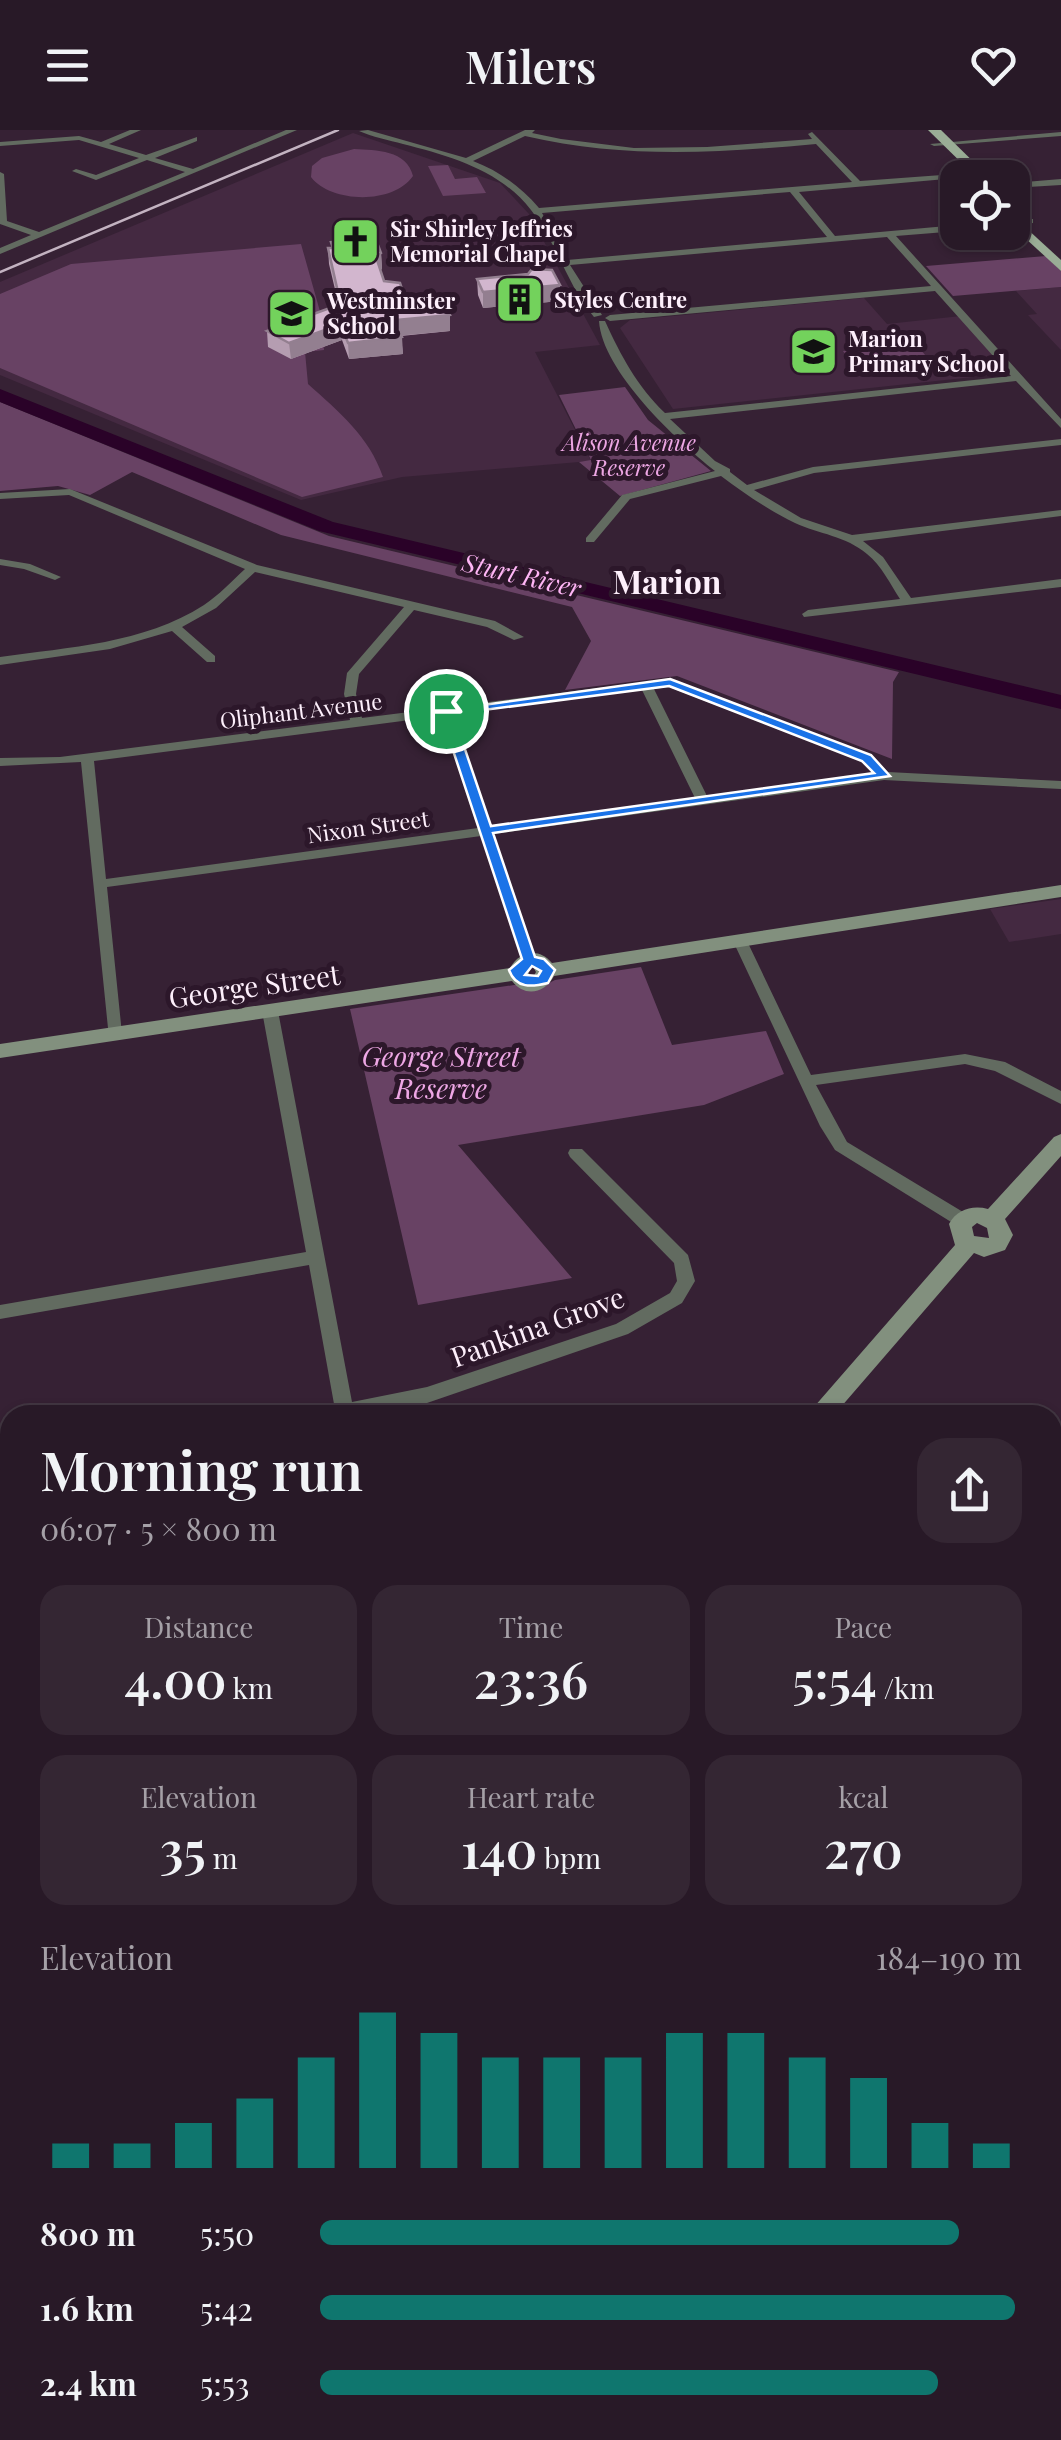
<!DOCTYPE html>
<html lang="en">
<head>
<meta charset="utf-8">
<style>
  :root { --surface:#281927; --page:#342633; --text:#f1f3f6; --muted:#a5a0a7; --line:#443844; --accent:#0f766e }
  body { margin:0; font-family:"Playfair Display",serif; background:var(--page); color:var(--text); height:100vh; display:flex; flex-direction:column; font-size:38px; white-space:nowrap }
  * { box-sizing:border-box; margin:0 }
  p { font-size:32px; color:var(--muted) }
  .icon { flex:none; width:55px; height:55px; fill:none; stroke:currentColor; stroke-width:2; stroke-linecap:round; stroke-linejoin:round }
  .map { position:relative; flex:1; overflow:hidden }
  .drawer { position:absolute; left:0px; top:1275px; width:1062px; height:1035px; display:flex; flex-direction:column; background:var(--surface); border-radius:30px 30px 0 0; box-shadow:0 2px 8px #0004,0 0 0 2px var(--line) }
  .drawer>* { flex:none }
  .buttons { position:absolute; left:940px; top:30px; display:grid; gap:20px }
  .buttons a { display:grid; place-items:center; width:90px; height:90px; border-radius:20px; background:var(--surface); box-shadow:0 2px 8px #0004,0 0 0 2px var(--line); font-size:50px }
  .pin { position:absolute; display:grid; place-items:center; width:85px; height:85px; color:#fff; margin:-42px; border:5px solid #fff; border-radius:50%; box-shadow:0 2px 10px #0007 }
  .round { display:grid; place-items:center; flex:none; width:105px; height:105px; border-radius:30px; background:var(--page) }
  .head { display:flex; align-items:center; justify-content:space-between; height:170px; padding:0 40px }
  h1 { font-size:55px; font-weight:600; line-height:75px }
  .figures { display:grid; grid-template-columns:repeat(3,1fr); gap:15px; height:170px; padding:10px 40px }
  .figures div { display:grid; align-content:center; border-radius:25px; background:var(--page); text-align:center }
  .figures b { font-size:50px; font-weight:600 }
  .figures small { font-size:28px; font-weight:400 }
  .figures p { font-size:28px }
  .chart { height:280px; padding:20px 40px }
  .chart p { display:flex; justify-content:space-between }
  .chart svg { width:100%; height:180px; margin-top:10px; stroke:var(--accent); stroke-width:6 }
  ul { padding:0 40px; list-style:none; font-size:32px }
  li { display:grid; grid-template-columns:160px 120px 1fr; align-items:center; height:75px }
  li i { height:25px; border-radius:12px; background:var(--accent) }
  header { display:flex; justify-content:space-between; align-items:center; height:130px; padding:0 40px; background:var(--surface); font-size:45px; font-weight:600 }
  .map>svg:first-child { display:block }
  .built { fill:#442941 }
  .green { fill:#684264 }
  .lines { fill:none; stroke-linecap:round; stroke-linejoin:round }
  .river { fill:#2a0228; fill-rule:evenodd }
  .street { fill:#626b60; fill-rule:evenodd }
  .secondary { fill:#82907e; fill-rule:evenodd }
  .primary { fill:#9aad96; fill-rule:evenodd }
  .rail { stroke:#c3b3c1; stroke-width:2.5 }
  .wall { fill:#b59db1 }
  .shaded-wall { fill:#937f90 }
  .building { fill:#d2b6ce; stroke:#937f90; stroke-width:2.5 }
  .route { fill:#1a73e8; stroke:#fff; stroke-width:2.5; fill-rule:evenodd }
  .labels { text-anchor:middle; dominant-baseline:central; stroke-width:10; stroke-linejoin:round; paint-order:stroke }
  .far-poi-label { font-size:22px; font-weight:bold; fill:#fdeffb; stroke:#2c172a; text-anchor:start }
  .far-park-label { font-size:22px; font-style:italic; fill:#eea7e5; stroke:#2c172a }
  .far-street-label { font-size:22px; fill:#fdeffb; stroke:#2c172a }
  .far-water-label { font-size:25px; font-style:italic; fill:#ffb6f6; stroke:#2c172a }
  .street-label { font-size:28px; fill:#fdeffb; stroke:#2c172a }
  .park-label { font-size:28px; font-style:italic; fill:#eea7e5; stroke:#2c172a }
  .far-district-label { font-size:32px; font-weight:bold; fill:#fdeffb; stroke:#2c172a }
</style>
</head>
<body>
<header><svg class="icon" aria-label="menu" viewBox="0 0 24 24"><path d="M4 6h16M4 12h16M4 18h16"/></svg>Milers<svg class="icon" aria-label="heart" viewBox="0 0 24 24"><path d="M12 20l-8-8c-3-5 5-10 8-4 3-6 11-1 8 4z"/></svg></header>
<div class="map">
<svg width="1061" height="2310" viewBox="0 0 1061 2310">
  <rect width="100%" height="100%" fill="#362134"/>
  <g class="built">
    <polygon points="353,3 500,53 529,84 600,215 535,222 591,331 402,347 301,370 0,245 0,152"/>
    <polygon points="1061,157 1061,220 1028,185 1037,184 1016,161"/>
    <polygon points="864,168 887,194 961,186 1011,243 673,279 620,198 630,190"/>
    <polygon points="1061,769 1061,804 1009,812 990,779"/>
  </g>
  <g class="green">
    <path d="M 354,19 C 376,20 407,20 413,46 C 393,75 331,73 311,47 L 312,36 L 322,28 Z"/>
    <polygon points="448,35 455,49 477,47 486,63 443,66 428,36"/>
    <path d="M 301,114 L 321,185 L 324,220 L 305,222 L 308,254 C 339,282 369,306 383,347 L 302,367 L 0,238 L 0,164 L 71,134 Z"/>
    <polygon points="1046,126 1061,141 1061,157 953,166 926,136"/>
    <polygon points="916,214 930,231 855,238 843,221"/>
    <polygon points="625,257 648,290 711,341 620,366 579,332 591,330 559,265"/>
    <polygon points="0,272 329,406 899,542 893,552 892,629 677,546 565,560 591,511 572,477 281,405 132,342 90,365 58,356 0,361"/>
    <polygon points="641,837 672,915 766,901 784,944 704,975 458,1015 572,1148 418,1175 350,879 514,855 547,854 555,850"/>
    <polygon points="1053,2142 1061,2165 1061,2310 725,2310 723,2300 1052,2300"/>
  </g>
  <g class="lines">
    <polygon class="river" points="0,259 333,392 1061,565 1061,579 319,401 0,272"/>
    <g class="street">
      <polygon points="130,0 141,0 109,14 146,25 197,7 197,11 155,28 193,39 286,0 297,0 0,124 0,118 31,105 0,94 0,42 4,44 7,91 39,102 185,42 147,30 96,50 72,41 76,39 96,45 139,28 79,10 0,16 0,12 79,6 101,12"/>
      <path d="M 368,0 L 466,28 L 525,0 L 535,0 L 532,3 L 561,9 L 634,18 L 707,17 L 812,9 L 808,4 L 812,2 L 860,51 L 983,42 L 980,46 L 799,62 L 835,106 L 958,95 L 958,101 L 896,106 L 1061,289 L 1061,298 L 1016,251 L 670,289 L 715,331 L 730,339 L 730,342 L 747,355 L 813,337 L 1061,309 L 1061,315 L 814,343 L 754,360 L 801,388 L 852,405 L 1061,380 L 1061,386 L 863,411 L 883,427 L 911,468 L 1061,449 L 1061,457 L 804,487 L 802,484 L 808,480 L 900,469 C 890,454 882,436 867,424 C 846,406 819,404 795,393 C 768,380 744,363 721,346 L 630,369 L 594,412 L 586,412 L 586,408 L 622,365 L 715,341 C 677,311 602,241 599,191 L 605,191 C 621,226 637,256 665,283 L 1011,246 L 935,161 L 610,191 L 605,188 L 610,185 L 931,156 L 887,107 L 570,135 L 602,185 L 594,187 C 567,155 557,113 531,80 C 500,40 450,26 403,14 C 389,10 372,7 359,1 ZM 525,6 C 623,29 718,23 816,14 L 852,52 L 539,78 C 520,56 499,41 473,31 ZM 790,62 L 827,107 L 567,130 L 542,83 Z"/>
      <polygon points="1061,2 1061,6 934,16 930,14"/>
      <polygon points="1061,49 1061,55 1012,58 1012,53"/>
      <polygon points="1033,89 1033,93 1012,96 1012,90"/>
      <path d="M 70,359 L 257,435 L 495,491 L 524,507 L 514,510 L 487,497 L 414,480 L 359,544 L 356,564 L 362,588 L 670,549 L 871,625 L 888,642 L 1061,651 L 1061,659 L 884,650 L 494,704 L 537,831 L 530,836 L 523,831 L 481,706 L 107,757 L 122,904 L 114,909 L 109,908 L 81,632 L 0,636 L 0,628 L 60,627 L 350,590 L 344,564 L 347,543 L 404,477 L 255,442 L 216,478 L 182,497 L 215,526 L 215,532 L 207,532 L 172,501 L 110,519 L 0,535 L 0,527 C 69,517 143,514 204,475 C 219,465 232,451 245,439 L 69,365 L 0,369 L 0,363 ZM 669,557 L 861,631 L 874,643 L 707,666 L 654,559 ZM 642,560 L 695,668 L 491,696 L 454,584 ZM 441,586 L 478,698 L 106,749 L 94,631 Z"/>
      <polygon points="0,429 30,434 61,447 55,450 24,439 0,435"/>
      <polygon points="740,806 747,811 811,945 965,924 1005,932 1061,961 1061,974 995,941 965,934 816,955 847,1012 968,1085 970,1090 968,1095 956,1095 835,1020 820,996 733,811"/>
      <polygon points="270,876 278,881 352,1272 427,1257 616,1194 670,1163 677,1151 674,1133 570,1027 568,1023 570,1019 582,1019 688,1125 695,1151 682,1173 628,1204 427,1273 363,1285 336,1285 309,1135 0,1189 0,1175 306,1122 262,881"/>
      <polygon points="10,1424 10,1442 0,1443 0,1425"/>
      <polygon points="10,1456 10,1474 0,1475 0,1457"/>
      <polygon points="10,1703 10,1725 0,1727 0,1705"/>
      <polygon points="10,1742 10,1764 0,1766 0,1744"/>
      <polygon points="1061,2036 1061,2060 1052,2062 1052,2037"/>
      <polygon points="32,2300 94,2300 88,2310 27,2310"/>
    </g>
    <g class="secondary">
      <path d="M 1061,755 L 1061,767 L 554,846 C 545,863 525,868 512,851 L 0,928 L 0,914 L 510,838 C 519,821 539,817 552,833 ZM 532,835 L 536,842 L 532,849 L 528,842 Z"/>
      <path d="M 1061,1004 L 1061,1026 L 1005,1089 L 1013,1105 L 1005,1120 L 984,1127 L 974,1123 L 834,1285 L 807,1285 L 955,1115 L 949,1094 C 957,1079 973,1075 988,1079 L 1054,1007 ZM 977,1093 L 987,1098 L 989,1108 L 974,1106 L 972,1097 Z"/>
      <polygon points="10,2172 10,2213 0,2217 0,2176"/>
    </g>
    <g class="primary">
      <polygon points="928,0 941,0 990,48 977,48"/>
      <polygon points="1012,85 1061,130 1061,141 1012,96"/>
    </g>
    <polyline class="rail" points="0,142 338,0"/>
  </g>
  <g class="wall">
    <polygon points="337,93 381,123 382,139 380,140 384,151 405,168 450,185 450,201 401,206 403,224 349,229 342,210 291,229 268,217 267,201 329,178 328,172 338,172 329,134 328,118 332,118 331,112 339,112"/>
    <polygon points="477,149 560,155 560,171 483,178 478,165"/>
  </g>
  <g class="shaded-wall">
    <polygon points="381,123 382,139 377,142 376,127"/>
    <polygon points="560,155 560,171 483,178 483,162"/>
    <polygon points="450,185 450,201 396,206 395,190"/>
    <polygon points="341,194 342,210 291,229 289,213"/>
    <polygon points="402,207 403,224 349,229 348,213"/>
  </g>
  <g class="building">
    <polygon points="369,91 381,123 376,127 384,151 400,153 405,168 441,165 450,185 395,190 402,207 348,213 341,194 289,213 267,201 330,178 328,172 340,171 328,118 333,118 331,112 343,111 337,93"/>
    <polygon points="532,139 552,140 560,155 483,162 477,149 528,144"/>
  </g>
  <path class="route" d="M 670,549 L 871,625 L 890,646 L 493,703 L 535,827 L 544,829 L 555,840 L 548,853 C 532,857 516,859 509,840 L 522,829 L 440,581 ZM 669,556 L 862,631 L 874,643 L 491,696 L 453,584 ZM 532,836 L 541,841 L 538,846 L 525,845 Z"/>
  <defs>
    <symbol id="church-square" viewBox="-11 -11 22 22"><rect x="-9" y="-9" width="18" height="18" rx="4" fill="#73d25c" stroke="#2c172a"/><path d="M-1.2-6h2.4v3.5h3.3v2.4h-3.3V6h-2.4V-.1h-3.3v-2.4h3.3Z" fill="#111"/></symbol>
    <symbol id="building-square" viewBox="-11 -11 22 22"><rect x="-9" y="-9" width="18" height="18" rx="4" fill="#73d25c" stroke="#2c172a"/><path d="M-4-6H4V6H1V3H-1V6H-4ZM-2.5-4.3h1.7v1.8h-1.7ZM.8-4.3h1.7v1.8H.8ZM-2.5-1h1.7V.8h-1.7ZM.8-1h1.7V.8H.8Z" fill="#111"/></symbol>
    <symbol id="school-square" viewBox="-11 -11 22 22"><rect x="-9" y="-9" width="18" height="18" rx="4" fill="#73d25c" stroke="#2c172a"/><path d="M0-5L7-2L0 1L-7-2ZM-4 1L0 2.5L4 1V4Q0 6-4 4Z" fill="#111"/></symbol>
  </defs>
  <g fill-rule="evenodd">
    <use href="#church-square" x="328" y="84" width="55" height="55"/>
    <use href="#building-square" x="492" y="142" width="55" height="55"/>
    <use href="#school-square" x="264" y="156" width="55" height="55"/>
    <use href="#school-square" x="786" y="194" width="55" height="55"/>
  </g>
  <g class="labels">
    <g class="far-poi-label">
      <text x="390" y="98">Sir Shirley Jeffries<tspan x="390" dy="25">Memorial Chapel</tspan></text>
      <text x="554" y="169">Styles Centre</text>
      <text x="327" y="170">Westminster<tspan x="327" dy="25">School</tspan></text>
      <text x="848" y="208">Marion<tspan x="848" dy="25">Primary School</tspan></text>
    </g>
    <g class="far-park-label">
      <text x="629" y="312">Alison Avenue<tspan x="629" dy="25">Reserve</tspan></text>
    </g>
    <g class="far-street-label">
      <text transform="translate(301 580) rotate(-7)">Oliphant Avenue</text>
      <text transform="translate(368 696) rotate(-8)">Nixon Street</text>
    </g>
    <g class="far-water-label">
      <text transform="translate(522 444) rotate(13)">Sturt River</text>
    </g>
    <g class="street-label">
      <text transform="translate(254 855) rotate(-8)">George Street</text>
      <text transform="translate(537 1196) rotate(-20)">Pankina Grove</text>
    </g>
    <g class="park-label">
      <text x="441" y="925">George Street<tspan x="441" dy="32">Reserve</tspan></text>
    </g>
    <g class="far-district-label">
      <text x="667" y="450">Marion</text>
    </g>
  </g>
</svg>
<div class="buttons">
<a><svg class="icon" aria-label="locate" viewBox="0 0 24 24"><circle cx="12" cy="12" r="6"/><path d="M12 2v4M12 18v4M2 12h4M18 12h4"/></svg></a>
</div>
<div class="pin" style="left:446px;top:581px;background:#1e9e55"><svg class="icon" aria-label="arrive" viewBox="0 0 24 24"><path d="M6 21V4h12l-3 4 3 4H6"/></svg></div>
<section class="drawer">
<div class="head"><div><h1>Morning run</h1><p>06:07 · 5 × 800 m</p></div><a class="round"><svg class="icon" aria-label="share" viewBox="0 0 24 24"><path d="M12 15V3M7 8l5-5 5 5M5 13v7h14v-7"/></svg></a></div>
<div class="figures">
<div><p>Distance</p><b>4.00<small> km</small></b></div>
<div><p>Time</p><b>23:36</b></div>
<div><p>Pace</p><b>5:54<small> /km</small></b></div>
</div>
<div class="figures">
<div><p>Elevation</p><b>35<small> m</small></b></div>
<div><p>Heart rate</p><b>140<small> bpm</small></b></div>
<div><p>kcal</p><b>270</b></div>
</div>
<div class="chart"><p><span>Elevation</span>184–190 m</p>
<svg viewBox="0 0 160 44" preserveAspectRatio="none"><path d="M5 44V38M15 44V38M25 44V33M35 44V27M45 44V17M55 44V6M65 44V11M75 44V17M85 44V17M95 44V17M105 44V11M115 44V11M125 44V17M135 44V22M145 44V33M155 44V38"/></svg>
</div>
<ul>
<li><b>800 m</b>5:50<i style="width:91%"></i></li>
<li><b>1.6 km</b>5:42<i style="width:99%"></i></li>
<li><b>2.4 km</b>5:53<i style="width:88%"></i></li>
</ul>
</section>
</div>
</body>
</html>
